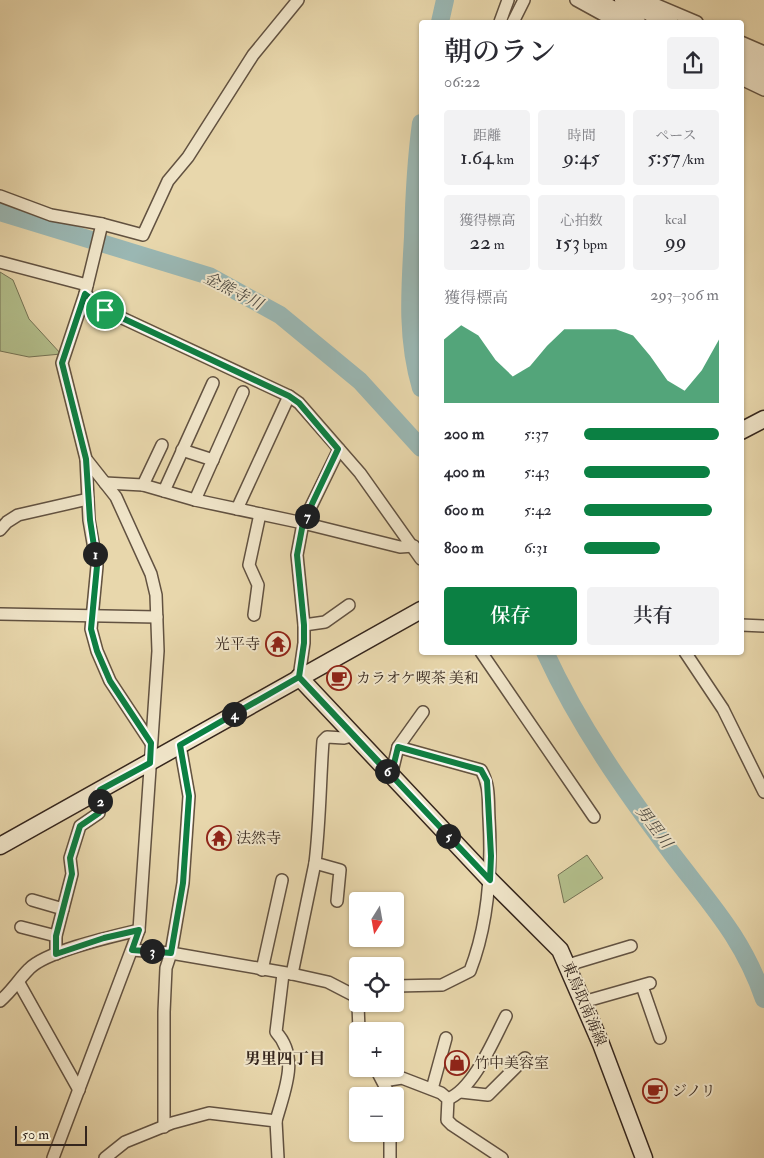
<!DOCTYPE html>
<html lang="ja">
<head>
<meta charset="utf-8">
<style>
  :root { --surface:#fff; --page:#f2f2f3; --text:#2b2b33; --muted:#7c7c81; --accent:#0b8043 }
  body { margin:0; font-family:"IM FELL Double Pica","Noto Serif JP",serif; background:var(--page); color:var(--text); height:100vh; display:flex; flex-direction:column; font-size:19px; white-space:nowrap }
  * { box-sizing:border-box; margin:0 }
  p { font-size:16px; color:var(--muted) }
  .icon { flex:none; width:28px; height:28px; fill:none; stroke:currentColor; stroke-width:2; stroke-linecap:round; stroke-linejoin:round }
  .map { position:relative; flex:1; overflow:hidden }
  .details { position:absolute; left:419px; top:20px; width:325px; height:635px; display:flex; flex-direction:column; background:var(--surface); border-radius:5px; box-shadow:0 1px 4px #0004 }
  .details>* { flex:none }
  .needle { width:32px; rotate:191deg }
  .controls { position:absolute; left:349px; top:892px; display:grid; gap:10px }
  .controls a { display:grid; place-items:center; width:55px; height:55px; border-radius:5px; background:var(--surface); box-shadow:0 1px 4px #0004; font-size:25px }
  .scale { position:absolute; left:15px; bottom:12px; width:72px; box-sizing:border-box; padding-left:5px; border:2px solid #35261d; border-top:0; font-size:14px; line-height:18px; white-space:nowrap; color:#35261d; -webkit-text-stroke:4px #f0e5c9; paint-order:stroke }
  .pin { position:absolute; display:grid; place-items:center; width:42px; height:42px; color:#fff; margin:-21px; border:2px solid #fff; border-radius:50%; box-shadow:0 1px 5px #0007 }
  .km { position:absolute; width:25px; height:25px; margin:-12px; border-radius:50%; background:#222; color:#fff; font-size:14px; line-height:25px; text-align:center }
  .round { display:grid; place-items:center; flex:none; width:52px; height:52px; border-radius:5px; background:var(--page) }
  .summary { display:flex; align-items:center; justify-content:space-between; height:85px; padding:0 25px }
  h1 { font-size:28px; font-weight:600; line-height:38px }
  .metrics { display:grid; grid-template-columns:repeat(3,1fr); gap:8px; height:85px; padding:5px 25px }
  .metrics div { display:grid; align-content:center; border-radius:5px; background:var(--page); text-align:center }
  .metrics b { font-size:21px; font-weight:600 }
  .metrics small { font-size:14px; font-weight:400 }
  .metrics p { font-size:14px }
  .chart { height:140px; padding:10px 25px }
  .chart p { display:flex; justify-content:space-between }
  .chart svg { width:100%; height:90px; margin-top:5px; fill:var(--accent); opacity:.7 }
  .cta { display:flex; gap:10px; margin-top:auto; padding:10px 25px }
  .cta a { flex:1; height:58px; border-radius:5px; background:var(--accent); color:#fff; font-size:20px; font-weight:600; line-height:58px; text-align:center }
  .cta a+a { background:var(--page); color:var(--text) }
  ul { padding:0 25px; list-style:none; font-size:16px }
  li { display:grid; grid-template-columns:80px 60px 1fr; align-items:center; height:38px }
  li i { height:12px; border-radius:6px; background:var(--accent) }
  .map>svg:first-child { display:block }
  .green { fill:#b3bf8c; stroke:#747254 }
  .lines { fill:none; stroke-linecap:round; stroke-linejoin:round }
  .river { stroke:#9ab7b3; stroke-width:18 }
  .street-casing { stroke:#625241; stroke-width:14 }
  .secondary-casing { stroke:#35261d; stroke-width:19 }
  .street { stroke:#f0e5c9; stroke-width:11 }
  .secondary { stroke:#f0e5c9; stroke-width:16 }
  .route-casing { stroke:#fff; stroke-width:10 }
  .route { stroke:#0b8043; stroke-width:6 }
  .labels { text-anchor:middle; dominant-baseline:central; stroke-width:4; stroke-linejoin:round; paint-order:stroke }
  .poi-label { font-size:15px; fill:#35261d; stroke:#f0e5c9; text-anchor:start }
  .street-label { font-size:15px; fill:#35261d; stroke:#f0e5c9 }
  .water-label { font-size:16px; font-style:italic; fill:#4e4a42; stroke:#f0e5c9 }
  .neighbourhood-label { font-size:16px; font-weight:bold; fill:#35261d; stroke:#f0e5c9 }
</style>
</head>
<body>
<div class="map">
<svg width="764" height="1158" viewBox="0 0 764 1158">
  <rect width="100%" height="100%" fill="#e8d7ac"/>
  <filter id="stains"><feTurbulence type="fractalNoise" baseFrequency=".004" numOctaves="4"/><feColorMatrix values="0 0 0 0 .2 0 0 0 0 .09 0 0 0 0 .02 0 0 0 .5 -.17"/></filter>
  <radialGradient id="worn" r=".72"><stop offset=".6" stop-color="#630" stop-opacity="0"/><stop offset="1" stop-color="#630" stop-opacity=".3"/></radialGradient>
  <g class="green">
    <polygon points="0,272 13,280 29,319 61,354 29,357 0,351"/>
    <polygon points="587,855 603,878 564,903 558,875"/>
  </g>
  <g class="lines">
    <g class="river">
      <polyline points="440,22 445,0"/>
      <path d="M 421,123 C 416,160 414,199 413,237 C 410,288 406,339 421,388"/>
      <polyline points="0,212 209,276 280,315 360,381 421,448"/>
      <path d="M 545,652 C 579,726 625,791 673,855 C 711,905 743,938 764,999"/>
    </g>
    <defs>
      <g id="street">
        <polyline points="576,0 616,22"/>
        <polyline points="645,0 697,22"/>
        <polyline points="500,22 508,0"/>
        <polyline points="513,22 524,0"/>
        <polyline points="741,42 764,52"/>
        <polyline points="741,79 764,90"/>
        <polyline points="0,196 51,215 102,224"/>
        <polyline points="0,262 87,285"/>
        <polyline points="85,294 105,310 289,396 299,403 360,473 421,559"/>
        <polyline points="182,450 213,460"/>
        <polyline points="86,459 89,520 97,566 91,629 97,651 110,681 151,743"/>
        <polyline points="105,483 143,485 195,500 303,523 400,547 414,546"/>
        <polyline points="143,485 162,445"/>
        <polyline points="164,491 213,383"/>
        <polyline points="195,500 243,392"/>
        <polyline points="237,509 289,396"/>
        <polyline points="0,530 7,522 18,515 88,499"/>
        <polyline points="0,614 157,617"/>
        <polyline points="254,615 258,585 249,565 260,514"/>
        <polyline points="304,625 325,622 349,605"/>
        <polyline points="741,625 764,626"/>
        <polyline points="481,652 594,817"/>
        <polyline points="685,652 723,709 764,792"/>
        <polyline points="299,677 304,643 304,625 297,555 303,523 339,449"/>
        <polyline points="391,776 398,747 423,712"/>
        <polyline points="32,900 63,909"/>
        <path d="M 337,901 L 340,870 L 315,863 C 320,822 320,782 323,741 L 327,737 L 344,738 L 352,736"/>
        <polyline points="21,927 56,936"/>
        <polyline points="132,950 171,953 292,974 328,982 357,997"/>
        <polyline points="56,954 56,936 72,874 70,858 80,826 99,813 100,790"/>
        <polyline points="568,965 631,946"/>
        <polyline points="262,970 282,880"/>
        <polyline points="292,974 315,863"/>
        <polyline points="19,983 79,1090"/>
        <path d="M 395,986 L 442,985 L 470,971 C 489,922 492,870 489,818 C 488,801 490,785 481,770 L 398,747"/>
        <polyline points="642,986 660,1038"/>
        <path d="M 0,1001 C 12,991 18,980 29,969 C 46,951 114,936 139,930"/>
        <polyline points="583,1002 650,983"/>
        <polyline points="358,1004 359,1031"/>
        <polyline points="376,1069 390,1096"/>
        <polyline points="383,1081 402,1078 441,1093 448,1099 447,1120 452,1125 502,1158"/>
        <polyline points="432,1089 446,1038"/>
        <polyline points="461,1092 488,1095 525,1058"/>
        <path d="M 448,1099 C 474,1088 493,1041 506,1016"/>
        <path d="M 276,1121 C 284,1091 300,1058 276,1032 L 283,974"/>
        <polyline points="164,1127 164,1012 166,968 171,953 183,883 189,796 180,745"/>
        <polyline points="53,1158 139,930 158,651 156,595 151,574 116,497 86,459 62,363 85,294 102,224 143,235 168,181 188,157 253,55 298,0"/>
        <polyline points="105,1158 125,1142 172,1123 209,1113 276,1121 278,1158"/>
        <polyline points="390,1158 390,1134"/>
      </g>
      <g id="secondary">
        <polyline points="595,0 637,22"/>
        <polyline points="623,0 670,22"/>
        <polyline points="741,53 764,63"/>
        <polyline points="741,68 764,78"/>
        <polyline points="741,431 764,419"/>
        <polyline points="299,677 490,880 560,950 601,1044 644,1158"/>
        <polyline points="0,846 421,610"/>
      </g>
    </defs>
    <use href="#street" class="street-casing"/>
    <use href="#secondary" class="secondary-casing"/>
    <use href="#street" class="street"/>
    <use href="#secondary" class="secondary"/>
  </g>
  <g class="lines">
    <defs>
      <polyline id="route" points="105,310 85,294 62,363 86,459 90,520 97,566 91,629 97,651 110,681 151,743 150,763 100,790 99,813 80,826 70,858 72,874 56,936 56,954 104,938 139,930 132,950 171,953 183,883 189,796 180,745 299,677 490,880 491,856 487,781 481,770 398,747 391,776 299,677 304,643 304,625 297,555 303,523 338,449 299,403 289,396 105,310"/>
    </defs>
    <use href="#route" class="route-casing"/>
    <use href="#route" class="route"/>
  </g>
  <defs>
    <symbol id="temple-ring" viewBox="-11 -11 22 22"><circle r="9.5" fill="#f0e5c9" stroke="#8f2418" stroke-width="1.5"/><path d="M0-6L5-2H3V0L6.5 2.5H4V6H1.5V3h-3V6H-4V2.5H-6.5L-3 0V-2H-5Z" fill="#8f2418"/></symbol>
    <symbol id="cafe-ring" viewBox="-11 -11 22 22"><circle r="9.5" fill="#f0e5c9" stroke="#8f2418" stroke-width="1.5"/><path d="M-5.5-4.5H6V0H3Q3 3.5 0 3.5H-2.5Q-5.5 3.5-5.5 0ZM3-3.2v2h1.7v-2ZM-6 4.5H4V6H-6Z" fill="#8f2418"/></symbol>
    <symbol id="shop-ring" viewBox="-11 -11 22 22"><circle r="9.5" fill="#f0e5c9" stroke="#8f2418" stroke-width="1.5"/><path d="M-5-2.5h2.3a2.7 3.5 0 0 1 5.4 0H5L5.5 6h-11ZM-1.5-2.5h3a1.5 2.3 0 0 0-3 0Z" fill="#8f2418"/></symbol>
  </defs>
  <g fill-rule="evenodd">
    <use href="#temple-ring" x="264" y="630" width="28" height="28"/>
    <use href="#cafe-ring" x="325" y="664" width="28" height="28"/>
    <use href="#temple-ring" x="205" y="824" width="28" height="28"/>
    <use href="#shop-ring" x="443" y="1049" width="28" height="28"/>
    <use href="#cafe-ring" x="641" y="1077" width="28" height="28"/>
  </g>
  <g class="labels">
    <g class="poi-label">
      <text x="260" y="644" text-anchor="end">光平寺</text>
      <text x="356" y="678">カラオケ喫茶 美和</text>
      <text x="236" y="838">法然寺</text>
      <text x="474" y="1063">竹中美容室</text>
      <text x="672" y="1091">ジノリ</text>
    </g>
    <g class="street-label">
      <text transform="translate(584 1004) rotate(67)">東鳥取南海線</text>
    </g>
    <g class="water-label">
      <text transform="translate(233 291) rotate(27)">金熊寺川</text>
      <text transform="translate(654 827) rotate(53)">男里川</text>
    </g>
    <g class="neighbourhood-label">
      <text x="285" y="1059">男里四丁目</text>
    </g>
  </g>
  <rect width="100%" height="100%" filter="url(#stains)"/>
  <rect width="100%" height="100%" fill="url(#worn)"/>
</svg>
<div class="controls">
<a><svg class="needle" viewBox="-14 -14 28 28"><path d="M0-13l5 13h-10z" fill="#e53935"/><path d="M0 13l5-13h-10z" fill="#7c7c81"/></svg></a>
<a><svg class="icon" aria-label="locate" viewBox="0 0 24 24"><circle cx="12" cy="12" r="6"/><path d="M12 2v4M12 18v4M2 12h4M18 12h4"/></svg></a>
<a>+</a>
<a>−</a>
</div>
<div class="scale">50 m</div>
<div class="pin" style="left:105px;top:310px;background:#1e9e55"><svg class="icon" aria-label="arrive" viewBox="0 0 24 24"><path d="M6 21V4h12l-3 4 3 4H6"/></svg></div>
<b class="km" style="left:95px;top:554px">1</b>
<b class="km" style="left:100px;top:801px">2</b>
<b class="km" style="left:152px;top:951px">3</b>
<b class="km" style="left:234px;top:714px">4</b>
<b class="km" style="left:448px;top:836px">5</b>
<b class="km" style="left:387px;top:771px">6</b>
<b class="km" style="left:307px;top:516px">7</b>
<section class="details">
<div class="summary"><div><h1>朝のラン</h1><p>06:22</p></div><a class="round"><svg class="icon" aria-label="share" viewBox="0 0 24 24"><path d="M12 15V3M7 8l5-5 5 5M5 13v7h14v-7"/></svg></a></div>
<div class="metrics">
<div><p>距離</p><b>1.64<small> km</small></b></div>
<div><p>時間</p><b>9:45</b></div>
<div><p>ペース</p><b>5:57<small> /km</small></b></div>
</div>
<div class="metrics">
<div><p>獲得標高</p><b>22<small> m</small></b></div>
<div><p>心拍数</p><b>153<small> bpm</small></b></div>
<div><p>kcal</p><b>99</b></div>
</div>
<div class="chart"><p><span>獲得標高</span>293–306 m</p>
<svg viewBox="0 0 160 44" preserveAspectRatio="none"><path d="M0 44V13L10 6L20 11L30 23L40 31L50 26L60 16L70 8L80 8L90 8L100 8L110 11L120 21L130 33L140 38L150 28L160 13V44z"/></svg>
</div>
<ul>
<li><b>200 m</b>5:37<i style="width:100%"></i></li>
<li><b>400 m</b>5:43<i style="width:93%"></i></li>
<li><b>600 m</b>5:42<i style="width:95%"></i></li>
<li><b>800 m</b>6:31<i style="width:56%"></i></li>
</ul>
<div class="cta"><a>保存</a><a>共有</a></div>
</section>
</div>
</body>
</html>
